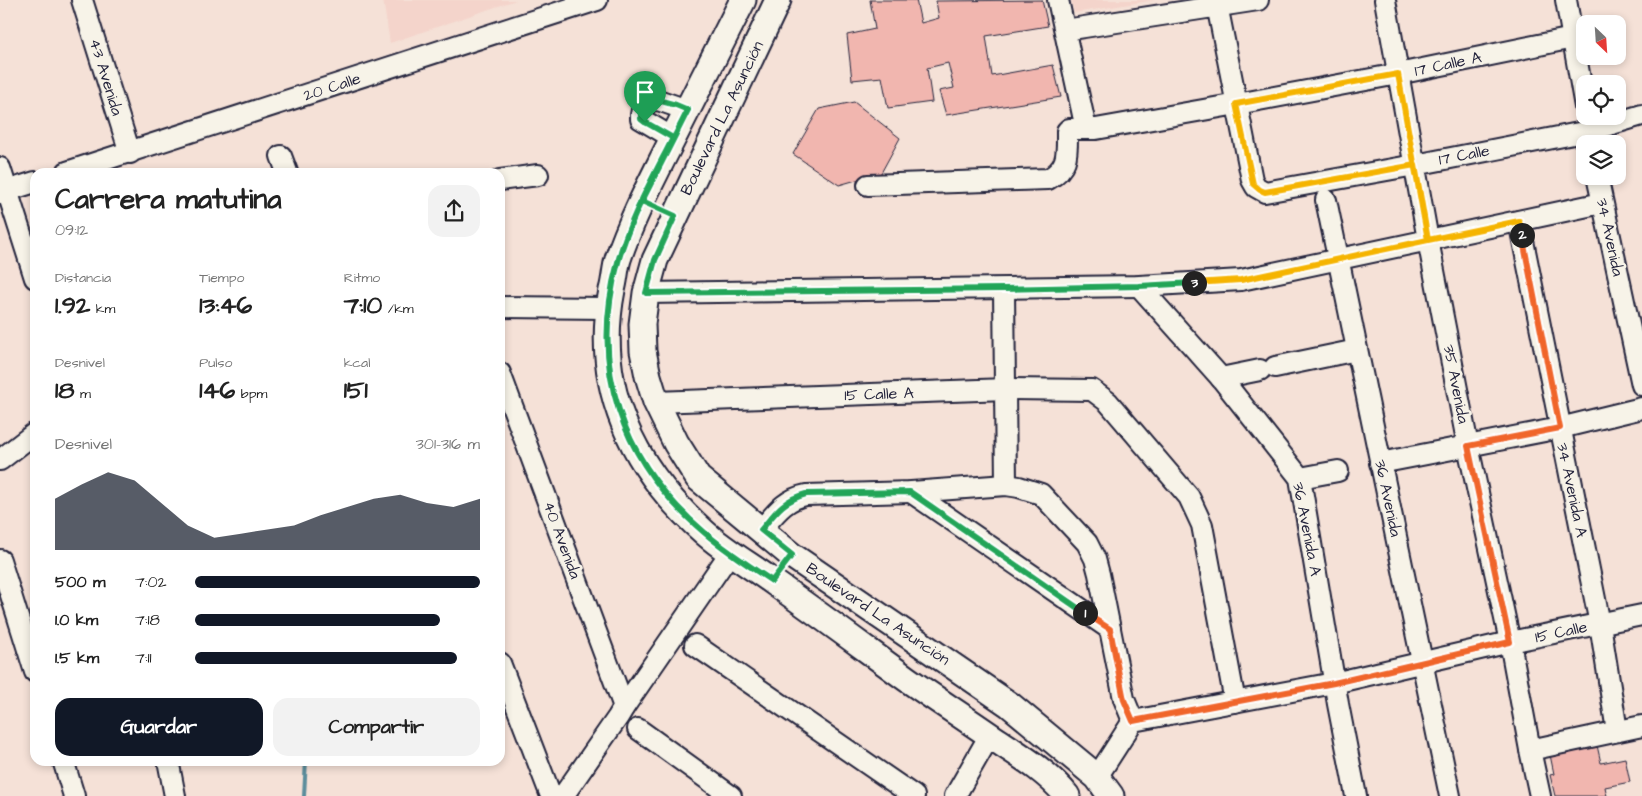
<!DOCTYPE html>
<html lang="es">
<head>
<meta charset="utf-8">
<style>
  :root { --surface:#fff; --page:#f2f2f2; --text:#222; --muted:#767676; --accent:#111827 }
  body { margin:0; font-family:"Architects Daughter",sans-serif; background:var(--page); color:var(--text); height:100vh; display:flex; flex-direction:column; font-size:19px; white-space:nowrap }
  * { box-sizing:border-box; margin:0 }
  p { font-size:16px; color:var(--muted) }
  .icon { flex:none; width:28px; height:28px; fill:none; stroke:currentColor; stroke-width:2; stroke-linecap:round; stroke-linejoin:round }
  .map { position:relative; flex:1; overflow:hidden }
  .side { position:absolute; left:30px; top:168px; width:475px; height:598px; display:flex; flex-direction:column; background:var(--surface); border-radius:15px; box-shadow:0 2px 8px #0003 }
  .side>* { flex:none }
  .needle { width:32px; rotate:155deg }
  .buttons { position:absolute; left:1576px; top:15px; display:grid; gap:10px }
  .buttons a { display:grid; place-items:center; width:50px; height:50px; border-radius:10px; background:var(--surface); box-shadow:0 2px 8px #0003; font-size:25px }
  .pin { position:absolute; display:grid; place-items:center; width:42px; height:42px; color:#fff; margin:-51px -21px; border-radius:50% 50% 50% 0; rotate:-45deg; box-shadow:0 0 5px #0007 }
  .pin .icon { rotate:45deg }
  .km { position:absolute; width:25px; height:25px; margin:-12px; border-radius:50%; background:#222; color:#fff; font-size:14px; line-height:25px; text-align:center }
  .round { display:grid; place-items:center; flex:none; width:52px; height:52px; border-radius:15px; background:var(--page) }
  .headline { display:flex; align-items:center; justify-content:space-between; height:85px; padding:0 25px }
  h1 { font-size:28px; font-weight:700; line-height:38px }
  .metrics { display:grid; grid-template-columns:repeat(3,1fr); gap:8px; height:85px; padding:5px 25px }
  .metrics div { display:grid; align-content:center }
  .metrics b { font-size:25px; font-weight:700 }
  .metrics small { font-size:14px; font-weight:400 }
  .metrics p { font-size:14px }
  .chart { height:140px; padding:10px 25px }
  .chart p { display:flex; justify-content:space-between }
  .chart svg { width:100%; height:90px; margin-top:5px; fill:var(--accent); opacity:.7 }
  .button { display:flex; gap:10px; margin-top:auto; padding:10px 25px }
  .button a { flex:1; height:58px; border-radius:15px; background:var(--accent); color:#fff; font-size:20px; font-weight:700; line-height:58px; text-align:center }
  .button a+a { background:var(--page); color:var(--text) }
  ul { padding:0 25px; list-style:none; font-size:16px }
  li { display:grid; grid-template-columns:80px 60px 1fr; align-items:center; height:38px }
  li i { height:12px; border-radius:6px; background:var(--accent) }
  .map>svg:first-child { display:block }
  .built { fill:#f4d4cb }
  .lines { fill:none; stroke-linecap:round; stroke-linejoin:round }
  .stream { stroke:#5c8d9c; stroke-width:4 }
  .building { fill:#f1b6af; stroke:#22223b }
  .minor-casing { stroke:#22223b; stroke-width:24 }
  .major-casing { stroke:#22223b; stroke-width:29 }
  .minor { stroke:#f7f3e8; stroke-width:20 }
  .major { stroke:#f7f3e8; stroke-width:25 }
  .split-1-casing { stroke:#fff; stroke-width:10 }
  .split-2-casing { stroke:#fff; stroke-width:10 }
  .split-3-casing { stroke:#fff; stroke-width:10 }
  .split-4-casing { stroke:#fff; stroke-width:10 }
  .split-1 { stroke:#22a559; stroke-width:6 }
  .split-2 { stroke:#f0652b; stroke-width:6 }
  .split-3 { stroke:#f5b400; stroke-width:6 }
  .split-4 { stroke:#22a559; stroke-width:6 }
  .labels { text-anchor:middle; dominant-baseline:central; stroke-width:5; stroke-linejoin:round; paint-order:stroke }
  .street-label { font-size:16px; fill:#22223b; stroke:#f7f3e8 }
</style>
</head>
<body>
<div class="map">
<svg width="1642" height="796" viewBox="0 0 1642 796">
  <rect width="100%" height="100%" fill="#f5e1d7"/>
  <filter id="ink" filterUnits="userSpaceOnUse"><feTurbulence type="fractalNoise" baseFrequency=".02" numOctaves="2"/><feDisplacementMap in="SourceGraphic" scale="10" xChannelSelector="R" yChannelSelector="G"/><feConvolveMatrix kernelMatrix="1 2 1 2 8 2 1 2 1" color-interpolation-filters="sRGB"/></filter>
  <g filter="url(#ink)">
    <g class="built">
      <polygon points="383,0 516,0 390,43"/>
      <polygon points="1071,0 1155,0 1074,13"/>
    </g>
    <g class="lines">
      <polyline class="stream" points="304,796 306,760"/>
    </g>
    <g class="building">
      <polygon points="870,0 916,0 921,23 939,18 936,1 1042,0 1048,26 986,36 992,76 1053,65 1061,97 946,115 939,91 954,88 948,63 927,68 932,102 888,108 882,77 852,80 847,35 875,29"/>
      <polygon points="854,102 900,138 881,173 839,185 793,154 819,109"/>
      <polygon points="1596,741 1601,763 1625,758 1630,782 1605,787 1607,796 1555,796 1550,775 1554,774 1549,750"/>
    </g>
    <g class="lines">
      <defs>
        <g id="minor">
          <polyline points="82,0 130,153"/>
          <polyline points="1058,0 1086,129"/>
          <polyline points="1216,0 1252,180 1256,187 1265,192 1415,165 1589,131 1642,115"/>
          <polyline points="1385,0 1428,240 1468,446 1510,642 1530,750 1540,796"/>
          <polyline points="1566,0 1585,107"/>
          <polyline points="1065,30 1258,0"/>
          <path d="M 673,138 L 641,119 C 640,109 646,100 658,100 L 687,110"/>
          <polyline points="281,156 287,172"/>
          <polyline points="0,168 35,278"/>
          <polyline points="67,172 597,0"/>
          <polyline points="1597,176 1642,385"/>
          <polyline points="500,180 538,175"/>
          <path d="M 868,185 L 1048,179 C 1069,168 1067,153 1067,131 L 1069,129 L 1096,129 L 1237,104 L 1398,74 L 1573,38"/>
          <polyline points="0,193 35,182"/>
          <polyline points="1326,200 1450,796"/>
          <polyline points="1519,221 1600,624 1617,731"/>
          <polyline points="1139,286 1221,378 1300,478 1338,704 1356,796"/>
          <polyline points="1004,289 1006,485"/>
          <polyline points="646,293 1139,286 1241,280 1602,203"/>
          <polyline points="500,307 608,308"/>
          <polyline points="1275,367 1357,350"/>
          <polyline points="500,373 624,707"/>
          <polyline points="1221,378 1260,370"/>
          <polyline points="656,402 1006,389 1092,390 1108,402 1189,497 1202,525 1235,702"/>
          <polyline points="0,460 35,433"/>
          <polyline points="1380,463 1560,428 1642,408"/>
          <polyline points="1300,478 1338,471"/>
          <polyline points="911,492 1110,629"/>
          <path d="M 761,530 C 775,514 785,499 806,495 L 911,492 L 1006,485 L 1019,487 L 1041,494 L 1087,543 L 1095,559 L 1099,574 L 1124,699 L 1133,721"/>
          <polyline points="0,560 35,672"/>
          <polyline points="695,645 914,796"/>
          <polyline points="500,663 551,796"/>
          <polyline points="638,729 731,796"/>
          <polyline points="1530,750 1642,726"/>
          <polyline points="63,760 74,796"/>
          <polyline points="168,760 175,796"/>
          <polyline points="1097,777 1133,721 1334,683 1510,642 1642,615"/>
          <polyline points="563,796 618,717 624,707 730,553"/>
          <polyline points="955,796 990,735"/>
        </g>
        <g id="major">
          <path d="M 743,0 C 717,52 691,103 665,154 C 648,188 630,223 618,259 C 615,269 615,280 612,290 C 593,386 632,468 704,532 C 726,552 752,566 776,584 C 820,615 863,647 907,679 C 937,700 968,720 998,741 C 1021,756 1050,774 1067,796"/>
          <polyline points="778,0 655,260 646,293 642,324 643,351 648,376 656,402 676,443 698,478 791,555 1010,705 1097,777 1111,796"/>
        </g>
      </defs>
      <use href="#minor" class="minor-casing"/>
      <use href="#major" class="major-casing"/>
      <use href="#minor" class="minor"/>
      <use href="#major" class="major"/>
    </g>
  </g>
  <g class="lines" filter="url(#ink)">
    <defs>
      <path id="split-1" d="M 645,122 L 673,138 C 654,176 629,220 618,262 C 589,368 621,462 705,533 C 726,551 749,566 772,581 L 792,555 L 761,530 C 775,513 783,500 806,494 L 910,492 L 1085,613"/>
      <polyline id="split-2" points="1085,613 1110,629 1124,700 1133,721 1334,683 1510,642 1468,446 1560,428 1522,235"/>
      <polyline id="split-3" points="1194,283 1241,280 1428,240 1398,74 1236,104 1253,184 1260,190 1265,192 1415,165 1428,240 1519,221 1522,235"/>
      <path id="split-4" d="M 645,122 L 641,119 C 640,108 645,105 654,99 L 676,105 L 688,110 L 642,201 L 675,216 L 655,260 L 646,293 L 1004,289 L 1139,286 L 1194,283"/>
    </defs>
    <use href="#split-1" class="split-1-casing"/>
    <use href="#split-2" class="split-2-casing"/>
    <use href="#split-3" class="split-3-casing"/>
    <use href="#split-4" class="split-4-casing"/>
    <use href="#split-1" class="split-1"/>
    <use href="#split-2" class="split-2"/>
    <use href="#split-3" class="split-3"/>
    <use href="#split-4" class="split-4"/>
  </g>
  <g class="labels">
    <g class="street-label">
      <text transform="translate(1448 64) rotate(-12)">17 Calle A</text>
      <text transform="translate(106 77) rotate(73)">43 Avenida</text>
      <text transform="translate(332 87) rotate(-18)">20 Calle</text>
      <text transform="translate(722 118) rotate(-64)">Boulevard La Asunción</text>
      <text transform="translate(1464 155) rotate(-11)">17 Calle</text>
      <text transform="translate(1610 237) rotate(78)">34 Avenida</text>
      <text transform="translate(1456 384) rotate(79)">35 Avenida</text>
      <text transform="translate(879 394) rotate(-2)">15 Calle A</text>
      <text transform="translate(1572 490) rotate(78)">34 Avenida A</text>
      <text transform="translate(1388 498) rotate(78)">36 Avenida</text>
      <text transform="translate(1307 529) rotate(79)">36 Avenida A</text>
      <text transform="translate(562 540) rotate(70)">40 Avenida</text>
      <text transform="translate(878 614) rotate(34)">Boulevard La Asunción</text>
      <text transform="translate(1561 632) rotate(-12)">15 Calle</text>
    </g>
  </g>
</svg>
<div class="buttons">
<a><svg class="needle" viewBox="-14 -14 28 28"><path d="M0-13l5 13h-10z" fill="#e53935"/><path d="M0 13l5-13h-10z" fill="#767676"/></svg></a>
<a><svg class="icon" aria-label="locate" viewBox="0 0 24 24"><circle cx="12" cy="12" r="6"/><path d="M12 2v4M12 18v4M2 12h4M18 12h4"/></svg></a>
<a><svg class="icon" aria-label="layers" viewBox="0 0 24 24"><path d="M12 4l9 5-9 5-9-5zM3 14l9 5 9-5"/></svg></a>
</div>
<div class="pin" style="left:645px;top:122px;background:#1e9e55"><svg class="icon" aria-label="arrive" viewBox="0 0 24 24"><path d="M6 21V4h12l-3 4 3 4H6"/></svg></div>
<b class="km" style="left:1085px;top:613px">1</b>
<b class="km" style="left:1522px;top:235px">2</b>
<b class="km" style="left:1194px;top:283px">3</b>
<section class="side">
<div class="headline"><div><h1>Carrera matutina</h1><p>09:12</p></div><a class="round"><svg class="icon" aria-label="share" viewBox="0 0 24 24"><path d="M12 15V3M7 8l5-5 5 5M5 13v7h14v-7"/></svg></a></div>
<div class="metrics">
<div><p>Distancia</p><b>1.92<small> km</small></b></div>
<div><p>Tiempo</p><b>13:46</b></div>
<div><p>Ritmo</p><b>7:10<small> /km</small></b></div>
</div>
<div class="metrics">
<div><p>Desnivel</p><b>18<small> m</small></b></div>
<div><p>Pulso</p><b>146<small> bpm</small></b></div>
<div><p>kcal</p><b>151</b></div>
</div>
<div class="chart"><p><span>Desnivel</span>301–316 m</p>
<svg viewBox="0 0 160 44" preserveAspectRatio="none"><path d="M0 44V19L10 12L20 6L30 10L40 21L50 32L60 38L70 36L80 34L90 32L100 27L110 23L120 19L130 17L140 21L150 23L160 19V44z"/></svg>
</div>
<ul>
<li><b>500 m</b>7:02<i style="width:100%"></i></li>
<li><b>1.0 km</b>7:18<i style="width:86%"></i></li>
<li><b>1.5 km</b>7:11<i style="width:92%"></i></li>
</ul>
<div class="button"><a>Guardar</a><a>Compartir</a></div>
</section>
</div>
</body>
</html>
